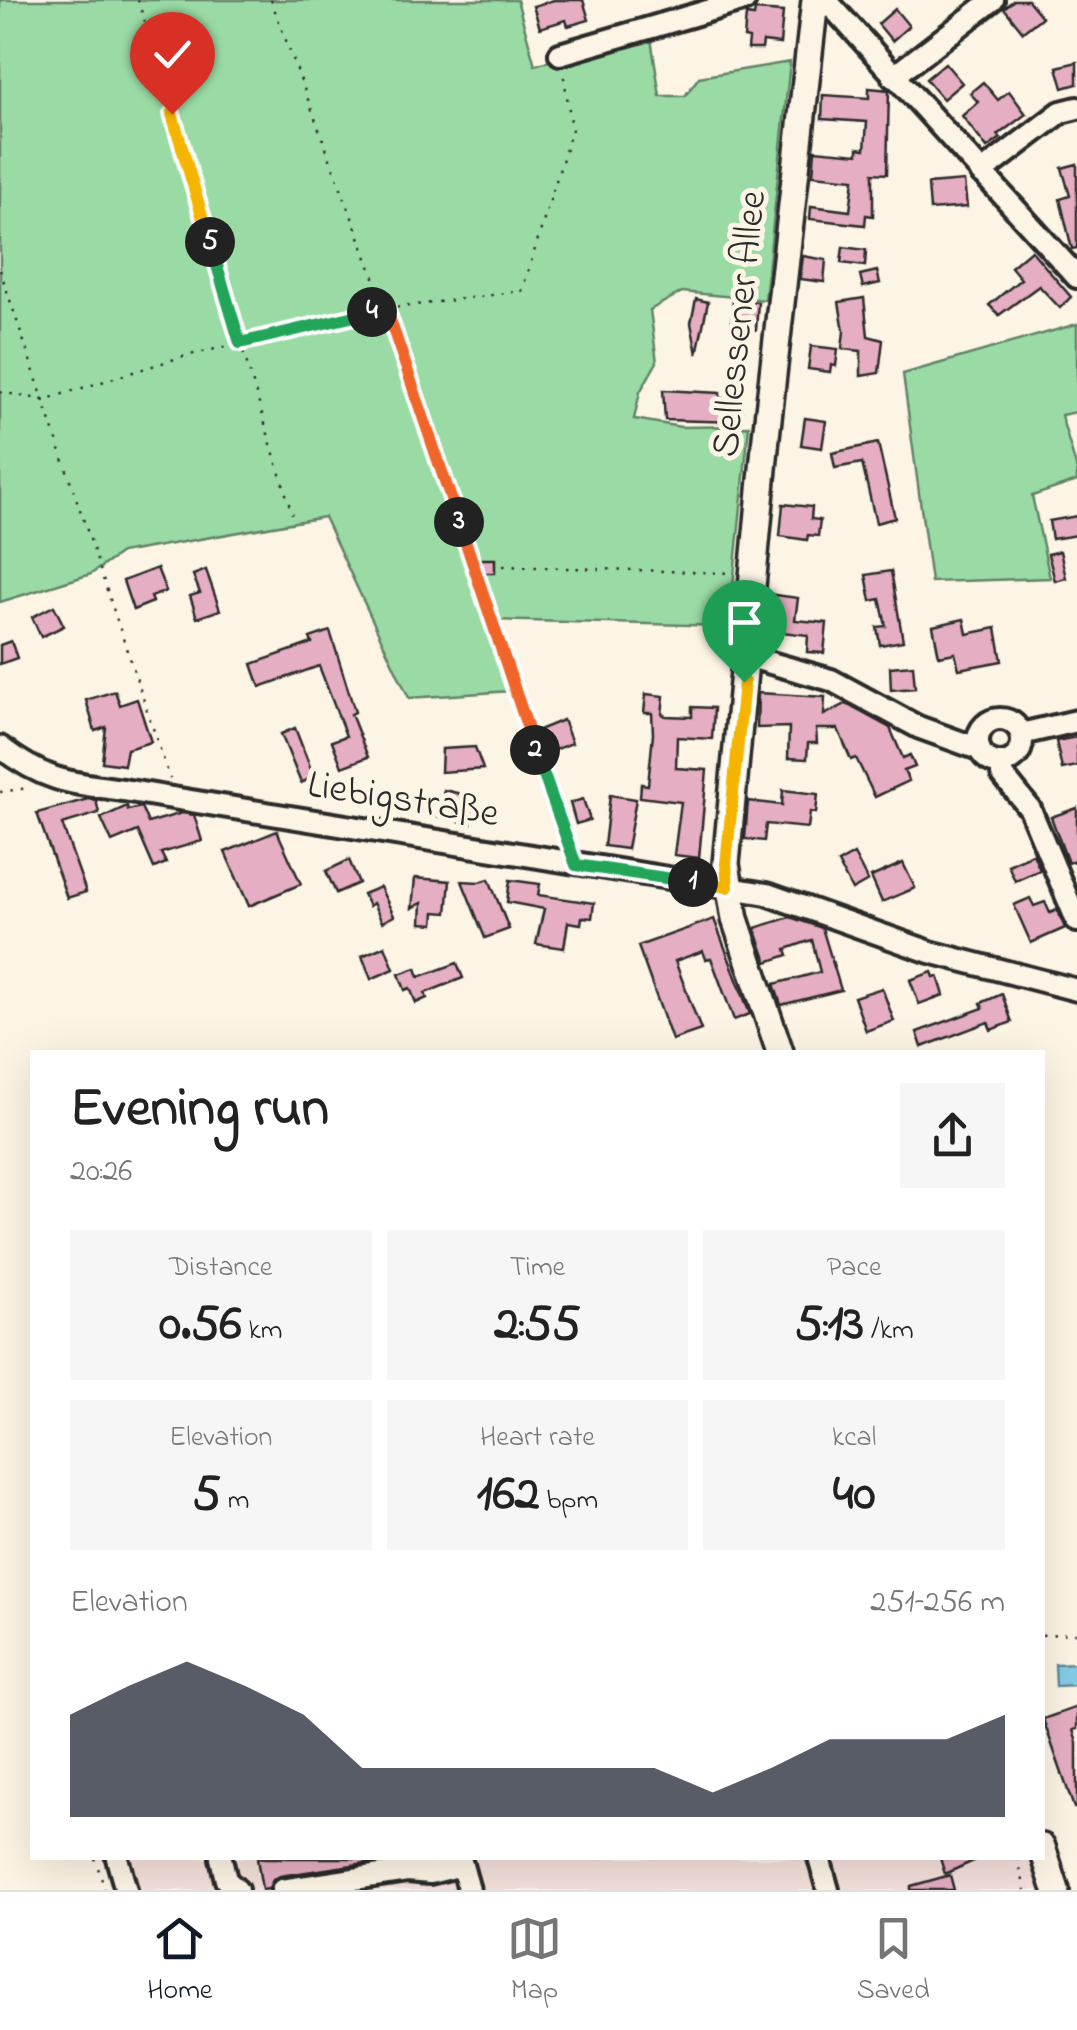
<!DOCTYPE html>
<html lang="en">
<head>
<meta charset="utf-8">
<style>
  :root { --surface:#fff; --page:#f6f6f6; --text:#222; --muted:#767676; --line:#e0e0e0; --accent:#111827 }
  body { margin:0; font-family:"Indie Flower",sans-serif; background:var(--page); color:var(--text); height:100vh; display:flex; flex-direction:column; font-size:38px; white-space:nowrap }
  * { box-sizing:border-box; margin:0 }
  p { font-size:32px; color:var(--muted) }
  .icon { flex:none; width:55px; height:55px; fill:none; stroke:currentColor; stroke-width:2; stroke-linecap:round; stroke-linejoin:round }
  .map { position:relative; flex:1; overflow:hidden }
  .panel { position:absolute; left:30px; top:1050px; width:1015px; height:810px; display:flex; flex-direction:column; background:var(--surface); border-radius:0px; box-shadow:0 10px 40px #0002 }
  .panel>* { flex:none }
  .pin { position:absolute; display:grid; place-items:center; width:85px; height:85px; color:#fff; margin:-102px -42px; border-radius:50% 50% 50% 0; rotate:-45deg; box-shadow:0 0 10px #0007 }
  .pin .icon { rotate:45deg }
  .km { position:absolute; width:50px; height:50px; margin:-25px; border-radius:50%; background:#222; color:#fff; font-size:28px; line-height:50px; text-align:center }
  .round { display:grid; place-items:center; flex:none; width:105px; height:105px; border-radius:0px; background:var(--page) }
  .summary { display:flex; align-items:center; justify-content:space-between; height:170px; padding:0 40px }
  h1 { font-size:55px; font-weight:800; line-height:75px }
  .stats { display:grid; grid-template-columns:repeat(3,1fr); gap:15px; height:170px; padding:10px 40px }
  .stats div { display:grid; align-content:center; border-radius:0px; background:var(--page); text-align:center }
  .stats b { font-size:50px; font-weight:800 }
  .stats small { font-size:28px; font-weight:400 }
  .stats p { font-size:28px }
  .chart { height:280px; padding:20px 40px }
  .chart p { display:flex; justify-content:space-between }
  .chart svg { width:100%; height:180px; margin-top:10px; fill:var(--accent); opacity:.7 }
  .tabs { display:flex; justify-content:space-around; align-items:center; height:140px; border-top:2px solid var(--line); background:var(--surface); font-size:28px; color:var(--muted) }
  .tabs a { display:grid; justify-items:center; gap:5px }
  .tabs .active { color:var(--accent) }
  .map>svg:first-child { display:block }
  .built { fill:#f5e0da }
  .green { fill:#9adba5; stroke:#628368; stroke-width:2.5 }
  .water { fill:#84cbe5; stroke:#608b9b; stroke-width:2.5 }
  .building { fill:#e6aec2; stroke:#2b2b2b; stroke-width:2.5 }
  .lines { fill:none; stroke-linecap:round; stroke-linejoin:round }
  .minor-casing { stroke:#2b2b2b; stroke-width:28 }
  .major-casing { stroke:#2b2b2b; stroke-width:32 }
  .path { stroke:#2b2b2b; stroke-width:2.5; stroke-dasharray:2.5 8; stroke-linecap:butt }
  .minor { stroke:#fcf5e5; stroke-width:20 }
  .major { stroke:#fcf5e5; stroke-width:25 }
  .split-1-casing { stroke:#fff; stroke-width:20 }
  .split-2-casing { stroke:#fff; stroke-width:20 }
  .split-3-casing { stroke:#fff; stroke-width:20 }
  .split-4-casing { stroke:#fff; stroke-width:20 }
  .split-5-casing { stroke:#fff; stroke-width:20 }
  .split-6-casing { stroke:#fff; stroke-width:20 }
  .split-1 { stroke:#f5b400; stroke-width:12 }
  .split-2 { stroke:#22a559; stroke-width:12 }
  .split-3 { stroke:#f0652b; stroke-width:12 }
  .split-4 { stroke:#f0652b; stroke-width:12 }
  .split-5 { stroke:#22a559; stroke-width:12 }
  .split-6 { stroke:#f5b400; stroke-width:12 }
  .labels { text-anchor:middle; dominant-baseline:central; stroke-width:10; stroke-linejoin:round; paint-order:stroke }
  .street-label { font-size:40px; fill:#2b2b2b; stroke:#fcf5e5 }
</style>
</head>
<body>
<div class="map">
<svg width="1077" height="1890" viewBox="0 0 1077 1890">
  <rect width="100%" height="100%" fill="#fcf5e5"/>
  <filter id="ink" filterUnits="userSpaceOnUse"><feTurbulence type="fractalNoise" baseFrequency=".01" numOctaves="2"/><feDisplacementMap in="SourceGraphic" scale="20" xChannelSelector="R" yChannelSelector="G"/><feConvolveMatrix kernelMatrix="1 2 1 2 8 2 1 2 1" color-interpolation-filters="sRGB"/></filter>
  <g filter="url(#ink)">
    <polygon class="built" points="117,1858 1027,1858 1048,1890 127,1890"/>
    <g class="green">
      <polygon points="0,0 517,0 535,65 650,32 660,96 685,96 699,77 790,62 765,300 682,292 650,310 657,362 640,392 634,419 681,427 749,426 729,626 491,620 510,691 409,698 324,517 121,553 91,574 0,602"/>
      <polygon points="1077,324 1077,412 1061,415 1077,470 1077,481 1032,496 1050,578 931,582 903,374"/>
    </g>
    <polygon class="water" points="1077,1663 1077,1685 1056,1686 1055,1664"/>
    <g class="building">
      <polygon points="554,0 583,0 589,20 568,26 566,20 540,28 533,6"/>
      <polygon points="1014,0 1028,0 1042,17 1023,32 1004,8"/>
      <polygon points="895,9 909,26 892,41 878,24"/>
      <polygon points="755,10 783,12 780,44 763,42 762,49 748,49 749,39 744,38 746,15 754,16"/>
      <polygon points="1077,62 1077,84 1063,88 1057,67"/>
      <polygon points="945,63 962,83 943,99 926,79"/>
      <polygon points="983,82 998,100 1009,91 1026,114 998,135 1001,138 987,148 962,116 978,102 970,93"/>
      <polygon points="869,88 889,90 887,174 873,173 873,216 866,215 865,225 810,219 811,206 850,211 854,179 813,175 815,150 858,154 858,148 865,149 867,122 822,119 823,95 869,98"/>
      <polygon points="1077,164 1077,248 1072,249 1060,199 1070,196 1062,168"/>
      <polygon points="964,181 967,207 930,210 928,184"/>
      <polygon points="843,247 866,250 865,266 841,263"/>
      <polygon points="1031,250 1071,297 1060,308 1039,286 999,315 989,305 1021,279 1011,267"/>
      <polygon points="803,256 826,260 824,282 800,279"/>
      <polygon points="877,271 880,283 863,287 860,275"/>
      <polygon points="864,298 868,336 883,340 879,373 861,376 861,351 842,349 844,331 839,302"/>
      <polygon points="696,299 708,302 697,354 691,323"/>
      <polygon points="733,300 758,302 756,330 731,328"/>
      <polygon points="811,346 838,349 836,366 831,365 830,372 808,369"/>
      <polygon points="663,390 720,393 720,398 743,400 741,422 665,420"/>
      <polygon points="805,418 826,421 822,448 801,445"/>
      <polygon points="878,443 895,518 876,523 862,463 835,468 832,453"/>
      <polygon points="783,504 812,507 811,519 820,520 818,536 808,535 807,540 780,536"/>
      <polygon points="1077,516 1077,535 1052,539 1049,521"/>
      <polygon points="1060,551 1066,578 1055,581 1048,554"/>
      <rect x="476" y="559" width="19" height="14"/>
      <polygon points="157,568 166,591 151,597 153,602 133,610 123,581"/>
      <polygon points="206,570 220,610 197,618 190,596 200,593 193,575"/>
      <polygon points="891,571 903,641 880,645 877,627 886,626 880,599 871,601 866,575"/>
      <polygon points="768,594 798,598 795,620 827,623 824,653 807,652 808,635 764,630"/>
      <polygon points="54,606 64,626 41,637 32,617"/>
      <polygon points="964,619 967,634 996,628 1002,661 959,669 955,653 939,656 933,626"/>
      <polygon points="330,631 355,712 351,714 368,757 342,767 332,741 346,736 319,666 260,687 252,664 312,643 310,638"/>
      <polygon points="11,641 17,658 0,664 0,645"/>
      <polygon points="913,665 915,688 891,690 890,667"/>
      <polygon points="115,691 120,705 137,699 151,742 127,749 124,765 102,762 106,727 95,731 86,700"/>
      <polygon points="758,693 825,697 824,715 846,704 890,728 903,758 910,755 915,767 904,771 909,781 875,797 856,758 851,760 838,729 816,729 817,743 808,743 807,759 788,758 789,727 757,728"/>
      <polygon points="646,694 664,696 662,714 666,716 692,717 692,707 714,708 712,739 677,737 676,768 707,770 699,858 674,855 681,802 640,797 641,784 648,785 653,734 652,713 644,713"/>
      <polygon points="563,720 572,743 544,754 536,731"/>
      <polygon points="295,728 314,777 301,783 281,734"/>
      <polygon points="1077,737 1077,766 1062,769 1056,741"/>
      <polygon points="475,747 483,769 441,772 442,749"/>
      <polygon points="444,790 478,798 471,824 437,816"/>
      <polygon points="783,790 818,794 816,813 810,812 808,828 766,824 764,841 745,839 748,801 782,805"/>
      <polygon points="610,795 636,799 627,849 604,846"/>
      <polygon points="88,799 96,800 99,813 62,824 86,892 67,898 37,813"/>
      <polygon points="583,799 590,820 576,824 570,803"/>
      <polygon points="127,806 128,810 141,807 148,823 182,813 194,815 202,841 161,853 166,863 154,868 138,831 112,842 101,818"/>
      <polygon points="1077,808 1077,860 1068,863 1051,817"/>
      <polygon points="277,831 301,884 249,906 225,852"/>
      <polygon points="854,854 868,881 852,890 838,863"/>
      <polygon points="1033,854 1040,870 1015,881 1008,865"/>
      <polygon points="349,860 359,883 336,893 326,871"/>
      <polygon points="903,863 915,888 882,902 871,877"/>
      <polygon points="415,878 450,881 447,913 435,912 434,924 421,923 422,903 412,908"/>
      <polygon points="489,879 509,929 485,938 462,881 479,882"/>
      <polygon points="510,880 540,884 538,895 594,903 592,918 582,917 581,924 568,922 564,948 536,944 544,909 507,902"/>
      <polygon points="380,887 394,916 382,922 373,903 369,906 363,894"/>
      <polygon points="1030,898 1034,906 1045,902 1050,913 1057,910 1065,928 1031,943 1014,905"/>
      <polygon points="790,917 822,928 841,990 781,1005 774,984 820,972 812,940 786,949 788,955 767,962 755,928"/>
      <polygon points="714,919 750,1014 734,1020 711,958 706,959 703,951 675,961 701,1030 672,1040 638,946"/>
      <polygon points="385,946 394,969 371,979 362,956"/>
      <polygon points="457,963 463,978 425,993 427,998 416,1003 410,988 405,990 399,974 416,968 419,977"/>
      <polygon points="932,972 934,977 938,976 944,995 919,1004 910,980"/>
      <polygon points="882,988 894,1021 866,1031 854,997"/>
      <polygon points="1002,994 1012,1022 991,1030 988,1022 922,1047 917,1032 983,1008 981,1003"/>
      <polygon points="1077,1707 1077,1729 1073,1730 1077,1743 1077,1807 1074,1808 1043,1719"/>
      <polygon points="257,1858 378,1858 379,1861 280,1876 273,1880 269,1889 262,1890"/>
      <polygon points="940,1858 980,1858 945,1874"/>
      <polygon points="950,1875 954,1890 911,1890 911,1886"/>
    </g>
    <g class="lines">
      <defs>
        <g id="minor">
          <polyline points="826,0 1077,277"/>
          <polyline points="560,54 745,0"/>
          <polyline points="893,77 993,0"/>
          <polyline points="981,173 1061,112 1077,108"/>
          <polyline points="746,656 831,680 918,727 979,749"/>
          <circle cx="1000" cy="741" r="22"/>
          <polyline points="1021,734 1077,721"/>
          <path d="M 0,747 C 44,781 69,783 123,790 L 767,894 L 930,952 L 1077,990"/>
          <polyline points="1005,763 1002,774 1030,809 1077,921"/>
          <polyline points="117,1858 126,1890"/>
          <polyline points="221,1858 226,1880 237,1890"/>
          <polyline points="460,1858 469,1890"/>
          <polyline points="819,1858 828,1890"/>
          <polyline points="282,1890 407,1871 430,1873 462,1865"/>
        </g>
        <g id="major">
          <polyline points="780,1052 735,919 726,864 766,437 815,0"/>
          <polyline points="1042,1847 1056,1890"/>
        </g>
      </defs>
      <use href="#minor" class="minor-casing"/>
      <use href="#major" class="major-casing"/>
      <g class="path">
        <polyline points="138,0 292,514"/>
        <polyline points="271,0 386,309 568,845"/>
        <polyline points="0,270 170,779"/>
        <polyline points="0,392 44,400 181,357 386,309 522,291 572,129 563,71"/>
        <polyline points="503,566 731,573"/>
        <polyline points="0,792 28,788"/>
        <polyline points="1042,1635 1077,1633"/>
        <polyline points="95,1858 105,1890"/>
        <polyline points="1018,1858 1025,1890"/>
      </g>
      <use href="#minor" class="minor"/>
      <use href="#major" class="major"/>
    </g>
  </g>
  <g class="lines" filter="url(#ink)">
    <defs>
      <polyline id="split-1" points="693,882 728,887 726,864 744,682"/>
      <polyline id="split-2" points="535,750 576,865 693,882"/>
      <polyline id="split-3" points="459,522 535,750"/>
      <polyline id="split-4" points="372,312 386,308 459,522"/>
      <polyline id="split-5" points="210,242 240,343 372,312"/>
      <polyline id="split-6" points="172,114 210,242"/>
    </defs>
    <use href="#split-1" class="split-1-casing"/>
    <use href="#split-2" class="split-2-casing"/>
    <use href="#split-3" class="split-3-casing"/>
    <use href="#split-4" class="split-4-casing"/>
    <use href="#split-5" class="split-5-casing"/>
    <use href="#split-6" class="split-6-casing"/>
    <use href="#split-1" class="split-1"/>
    <use href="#split-2" class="split-2"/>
    <use href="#split-3" class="split-3"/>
    <use href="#split-4" class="split-4"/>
    <use href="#split-5" class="split-5"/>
    <use href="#split-6" class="split-6"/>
  </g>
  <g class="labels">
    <g class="street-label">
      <text transform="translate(741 324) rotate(-84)">Sellessener Allee</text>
      <text transform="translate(403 801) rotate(9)">Liebigstraße</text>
    </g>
  </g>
</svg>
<div class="pin" style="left:744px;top:682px;background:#1e9e55"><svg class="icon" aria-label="arrive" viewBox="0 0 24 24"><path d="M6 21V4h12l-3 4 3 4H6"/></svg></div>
<div class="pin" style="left:172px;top:114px;background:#d93025"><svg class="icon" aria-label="check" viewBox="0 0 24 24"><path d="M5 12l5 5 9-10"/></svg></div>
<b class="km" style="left:693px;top:882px">1</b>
<b class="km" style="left:535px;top:750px">2</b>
<b class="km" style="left:459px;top:522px">3</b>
<b class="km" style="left:372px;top:312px">4</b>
<b class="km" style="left:210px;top:242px">5</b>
<section class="panel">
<div class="summary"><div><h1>Evening run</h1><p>20:26</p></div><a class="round"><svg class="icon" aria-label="share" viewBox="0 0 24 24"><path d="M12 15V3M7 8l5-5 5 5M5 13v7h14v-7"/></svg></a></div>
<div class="stats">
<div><p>Distance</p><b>0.56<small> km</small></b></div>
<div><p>Time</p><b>2:55</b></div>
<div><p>Pace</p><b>5:13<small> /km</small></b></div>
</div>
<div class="stats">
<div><p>Elevation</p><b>5<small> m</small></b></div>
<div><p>Heart rate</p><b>162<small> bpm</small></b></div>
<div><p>kcal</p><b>40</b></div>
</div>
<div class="chart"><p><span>Elevation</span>251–256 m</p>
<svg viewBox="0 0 160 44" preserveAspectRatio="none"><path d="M0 44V19L10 12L20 6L30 12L40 19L50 32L60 32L70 32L80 32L90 32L100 32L110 38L120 32L130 25L140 25L150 25L160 19V44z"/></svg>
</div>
</section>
</div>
<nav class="tabs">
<a class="active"><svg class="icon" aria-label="home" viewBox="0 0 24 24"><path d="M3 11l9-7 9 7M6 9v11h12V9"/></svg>Home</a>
<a><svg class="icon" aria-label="map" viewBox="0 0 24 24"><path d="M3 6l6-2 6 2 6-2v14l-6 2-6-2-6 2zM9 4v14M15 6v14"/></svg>Map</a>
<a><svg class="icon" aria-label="saved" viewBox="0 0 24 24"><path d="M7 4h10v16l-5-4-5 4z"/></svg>Saved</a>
</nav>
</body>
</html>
